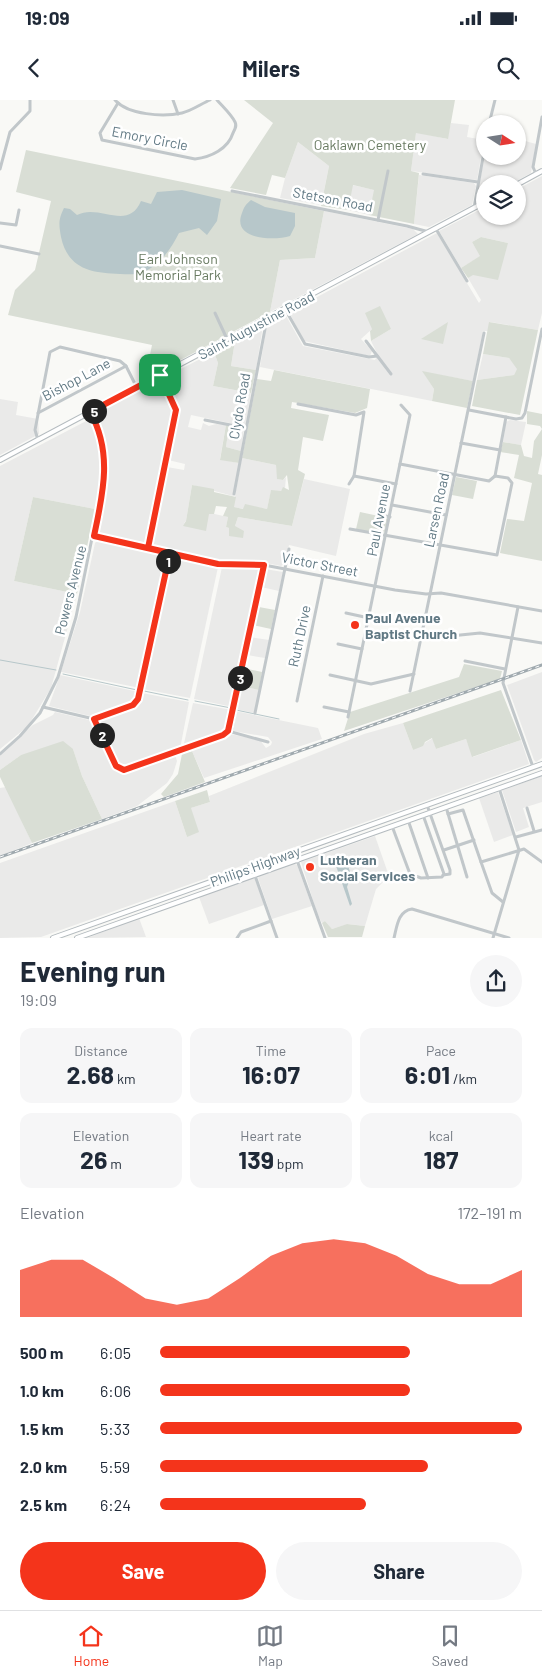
<!DOCTYPE html>
<html lang="en">
<head>
<meta charset="utf-8">
<style>
  :root { --surface:#fff; --page:#f6f6f7; --text:#1f2937; --muted:#747a83; --line:#e0e1e3; --accent:#f4341b }
  body { margin:0; font-family:Barlow,sans-serif; background:var(--page); color:var(--text); height:100vh; display:flex; flex-direction:column; font-size:19px; white-space:nowrap }
  * { box-sizing:border-box; margin:0 }
  p { font-size:16px; color:var(--muted) }
  .icon { flex:none; width:28px; height:28px; fill:none; stroke:currentColor; stroke-width:2; stroke-linecap:round; stroke-linejoin:round }
  .map { position:relative; height:838px; overflow:hidden }
  .panel { display:flex; flex-direction:column; background:var(--surface); flex:1 }
  .panel>* { flex:none }
  .needle { width:32px; rotate:102deg }
  .controls { position:absolute; left:476px; top:15px; display:grid; gap:10px }
  .controls a { display:grid; place-items:center; width:50px; height:50px; border-radius:50%; background:var(--surface); box-shadow:0 1px 4px #0004; font-size:25px }
  .pin { position:absolute; display:grid; place-items:center; width:42px; height:42px; color:#fff; margin:-21px; border-radius:10px; box-shadow:0 2px 8px #0006 }
  .km { position:absolute; width:25px; height:25px; margin:-12px; border-radius:50%; background:#222; color:#fff; font-size:14px; line-height:25px; text-align:center }
  .round { display:grid; place-items:center; flex:none; width:52px; height:52px; border-radius:26px; background:var(--page) }
  .head { display:flex; align-items:center; justify-content:space-between; height:85px; padding:0 20px }
  h1 { font-size:28px; font-weight:700; line-height:38px }
  .figures { display:grid; grid-template-columns:repeat(3,1fr); gap:8px; height:85px; padding:5px 20px }
  .figures div { display:grid; align-content:center; border-radius:12px; background:var(--page); text-align:center }
  .figures b { font-size:25px; font-weight:700 }
  .figures small { font-size:14px; font-weight:400 }
  .figures p { font-size:14px }
  .chart { height:140px; padding:10px 20px }
  .chart p { display:flex; justify-content:space-between }
  .chart svg { width:100%; height:90px; margin-top:5px; fill:var(--accent); opacity:.7 }
  .primary-button { display:flex; gap:10px; margin-top:auto; padding:10px 20px }
  .primary-button a { flex:1; height:58px; border-radius:30px; background:var(--accent); color:#fff; font-size:20px; font-weight:700; line-height:58px; text-align:center }
  .primary-button a+a { background:var(--page); color:var(--text) }
  ul { padding:0 20px; list-style:none; font-size:16px }
  li { display:grid; grid-template-columns:80px 60px 1fr; align-items:center; height:38px }
  li i { height:12px; border-radius:6px; background:var(--accent) }
  .status { display:flex; justify-content:space-between; align-items:center; height:35px; padding:0 25px; background:var(--surface); direction:ltr }
  .status svg { height:14px; fill:currentColor }
  header { display:flex; justify-content:space-between; align-items:center; height:65px; padding:0 20px; background:var(--surface); font-size:22px; font-weight:700 }
  .tab-bar { display:flex; justify-content:space-around; align-items:center; height:70px; border-top:1px solid var(--line); background:var(--surface); font-size:14px; color:var(--muted) }
  .tab-bar a { display:grid; justify-items:center; gap:2px }
  .tab-bar .active { color:var(--accent) }
  .map>svg:first-child { display:block }
  .built { fill:#eaeae9 }
  .green { fill:#d9ded5 }
  .water { fill:#b7c7ca }
  .lines { fill:none; stroke-linecap:round; stroke-linejoin:round }
  .stream { stroke:#b7c7ca; stroke-width:1 }
  .major-casing { stroke:#b4bbbf; stroke-width:6 }
  .minor { stroke:#c1c7ca; stroke-width:3 }
  .major { stroke:#fff; stroke-width:4 }
  .rail-casing { stroke:#a0aaaf; stroke-width:3 }
  .rail { stroke:#fff; stroke-width:1; stroke-dasharray:4; stroke-linecap:butt }
  .route-casing { stroke:#fff; stroke-width:10 }
  .route { stroke:#f4341b; stroke-width:6 }
  .poi-dot { fill:#f4341b; stroke:#fff; stroke-width:2 }
  .labels { text-anchor:middle; dominant-baseline:central; stroke-width:5; stroke-linejoin:round; paint-order:stroke }
  .street-label { font-size:14px; fill:#617984; stroke:#fff }
  .park-label { font-size:14px; fill:#687a61; stroke:#fff }
  .poi-label { font-size:14px; font-weight:bold; fill:#617984; stroke:#fff; text-anchor:start }
</style>
</head>
<body>
<div class="status"><b>19:09</b><svg viewBox="0 0 49 12"><path d="M0 12V9h3v3zM5 12V6h3v6zM10 12V3h3v9zM15 12V0h3v12zM26 1h20v11H26zM47 4h2v5h-2z"/></svg></div>
<header><svg class="icon" aria-label="back" viewBox="0 0 24 24"><path d="M15 5l-7 7 7 7"/></svg>Milers<svg class="icon" aria-label="search" viewBox="0 0 24 24"><circle cx="10" cy="10" r="6"/><path d="M15 15l6 6"/></svg></header>
<div class="map">
<svg width="542" height="838" viewBox="0 0 542 838">
  <rect width="100%" height="100%" fill="#f9f9f6"/>
  <g class="built">
    <polygon points="451,23 469,25 467,37 484,40 477,80 411,71 416,32 447,39"/>
    <polygon points="518,39 536,44 531,73 511,84 485,84 485,98 479,100 477,96 485,55 518,56"/>
    <polygon points="298,42 329,66 321,105 280,98 285,78"/>
    <polygon points="419,75 474,83 476,86 472,105 429,127 414,124"/>
    <polygon points="542,76 542,213 538,230 490,222 488,231 483,231 473,281 423,272 434,289 432,301 260,267 267,224 285,214 303,246 375,260 378,255 371,241 391,229 372,229 361,239 372,251 370,256 304,241 289,212 437,133 479,203 481,200 468,178 508,143 481,137 472,142 481,156 461,168 439,131 485,107 485,116 518,116 518,89"/>
    <polygon points="352,85 375,90 369,115 348,110"/>
    <polygon points="324,111 413,129 418,134 270,212 280,160 315,158"/>
    <polygon points="260,227 262,232 256,270 231,266 235,241"/>
    <polygon points="214,252 218,263 213,286 251,293 246,324 244,326 191,315 188,327 201,330 203,323 209,326 216,324 226,325 220,359 239,363 233,396 192,385 186,421 184,423 210,413 228,417 226,427 229,428 235,426 238,417 292,426 304,379 350,389 336,456 289,445 285,463 281,466 261,462 219,462 152,447 151,445 167,367 184,370 185,364 168,360 179,309 165,277"/>
    <polygon points="483,254 509,258 518,268 514,275 477,280"/>
    <polygon points="160,280 175,307 161,381 147,445 145,446 98,434 107,364 96,314"/>
    <polygon points="0,299 18,302 16,315 38,319 39,334 0,355"/>
    <polygon points="90,319 96,330 102,357 101,374 95,409 33,397 14,481 77,494 51,588 28,626 0,649 0,366"/>
    <polygon points="510,320 526,322 521,345 503,342 506,322"/>
    <polygon points="229,326 244,329 241,351 226,347"/>
    <polygon points="242,358 276,365 278,379 283,380 286,377 285,388 283,388 281,391 271,391 267,409 245,405 244,409 233,407"/>
    <polygon points="98,440 166,456 140,588 61,572 80,512 95,443"/>
    <polygon points="171,458 218,467 190,598 143,589"/>
    <polygon points="222,467 257,467 261,468 261,471 233,607 194,599"/>
    <polygon points="265,469 283,472 279,491 261,487"/>
    <polygon points="250,537 269,540 265,558 247,555"/>
    <polygon points="542,572 542,658 536,662 534,660 507,585"/>
    <polygon points="60,575 139,592 132,604 90,616 49,606"/>
    <polygon points="240,586 259,590 254,613 235,609"/>
    <polygon points="142,593 189,602 180,649 125,668 120,668 97,622 101,618 136,605"/>
    <polygon points="193,603 232,610 225,632 183,648"/>
    <polygon points="235,611 318,628 322,639 204,678 191,649 230,634 260,640 266,648 271,645 272,642 268,637 233,631 232,629"/>
    <polygon points="55,612 89,620 94,623 115,669 120,672 175,655 177,661 173,674 167,683 137,706 102,719 82,676 73,649 21,655 0,670 0,655 33,625 53,615"/>
    <polygon points="403,623 413,650 433,638 436,649 466,639 473,657 521,640 529,664 41,837 0,838 0,763 175,701 187,737 191,708 210,702 209,696 364,634"/>
    <polygon points="542,676 542,702 523,708 529,727 516,732 502,690"/>
    <polygon points="6,687 32,743 0,756 0,688"/>
    <polygon points="498,692 513,735 494,742 479,698"/>
    <polygon points="375,736 389,776 376,789 365,826 348,824 332,829 325,821 322,823 317,813 301,762"/>
    <polygon points="293,763 297,765 312,806 272,819 258,778 260,775"/>
    <polygon points="252,778 255,779 264,805 209,824 199,797"/>
    <polygon points="139,818 146,837 87,838"/>
  </g>
  <g class="green">
    <polygon points="244,0 455,0 448,39 416,33 411,71 419,73 414,124 369,115 374,90 353,85 348,110 321,106 329,66 298,42 285,78 272,75 266,95 230,88 273,23"/>
    <polygon points="26,50 324,111 315,158 280,160 270,212 145,279 152,245 8,215 15,190 35,170 51,101 16,92"/>
    <polygon points="481,137 508,143 498,180 473,175 468,178 461,168 480,156 472,142"/>
    <polygon points="380,206 391,229 371,241 370,231 372,229 365,213"/>
    <polygon points="448,222 443,244 421,239"/>
    <polygon points="489,222 538,230 520,315 472,306 477,280 514,275 517,269 509,258 483,254"/>
    <polygon points="235,241 231,266 256,270 251,293 213,286 218,263 214,252"/>
    <polygon points="274,270 370,289 367,308 355,313 292,302 291,308 329,315 323,341 303,337 298,370 305,374 292,426 238,417 235,426 244,431 243,438 229,436 229,428 226,427 228,417 223,416 227,407 216,406 214,414 209,414 206,431 183,426 186,421 192,385 214,389 214,392 236,397 234,407 243,409 245,404 267,409 271,390 281,391 283,387 289,390 287,375 283,380 277,379 276,365 242,358 257,279 271,281"/>
    <polygon points="422,271 473,281 467,308 432,301 434,289"/>
    <polygon points="527,311 542,314 542,355 538,374 542,375 542,461 500,453 507,419 524,421 532,383 514,378 519,355 500,352 503,342 521,345 524,356 532,358 534,341 542,329 540,326 527,324"/>
    <polygon points="226,325 229,326 226,347 241,351 239,363 220,360"/>
    <polygon points="456,377 477,381 473,399 452,395"/>
    <polygon points="33,397 95,409 77,494 14,481"/>
    <polygon points="360,412 388,418 384,435 356,429"/>
    <polygon points="259,507 275,510 271,529 253,525"/>
    <polygon points="464,564 502,571 500,579 344,631 350,612 459,577"/>
    <polygon points="243,568 262,572 259,590 240,586"/>
    <polygon points="501,590 521,640 472,657 466,639 436,649 432,638 425,642 423,646 413,650 403,623"/>
    <polygon points="63,641 73,649 82,676 102,719 32,743 0,677 0,670 21,655"/>
    <polygon points="192,651 205,682 164,697 161,694 178,674 182,654"/>
    <polygon points="207,690 210,702 191,708 199,732 187,737 175,701"/>
    <polygon points="325,821 332,829 347,824 365,826 362,837 328,837 322,823"/>
  </g>
  <g class="water">
    <path d="M 182,90 L 221,99 L 217,121 L 207,135 L 199,128 L 179,133 C 171,149 158,168 140,173 C 134,175 126,174 120,174 C 91,173 68,169 61,137 C 59,125 58,120 64,108 L 70,109 L 77,115 C 99,103 128,132 141,101 L 151,104 L 157,92 Z"/>
    <path d="M 251,100 L 265,107 L 295,113 L 295,126 L 290,136 C 274,141 231,140 242,113 C 244,107 246,104 251,100 Z"/>
    <polygon points="346,759 351,775 347,787 352,804 350,806 335,763"/>
  </g>
  <g class="lines">
    <g class="stream">
      <polyline points="0,560 56,570"/>
      <polyline points="63,574 137,590"/>
      <polyline points="144,591 188,600"/>
      <polyline points="195,601 231,608"/>
      <polyline points="236,610 279,619"/>
      <polyline points="236,611 237,609"/>
      <polyline points="233,629 236,613"/>
    </g>
    <defs>
      <g id="major">
        <polyline points="518,84 542,71"/>
        <polyline points="0,360 485,102"/>
        <polyline points="53,838 542,664"/>
        <polyline points="77,838 542,673"/>
      </g>
    </defs>
    <use href="#major" class="major-casing"/>
    <g class="minor">
      <path d="M 115,0 C 128,15 163,17 182,13 C 191,11 201,4 210,0"/>
      <polyline points="173,0 178,14"/>
      <path d="M 118,3 L 100,33 L 102,40 L 195,59 C 211,57 228,49 233,33 C 235,29 237,26 235,22 C 231,14 222,6 217,0"/>
      <polyline points="489,24 495,0"/>
      <polyline points="0,69 10,32 30,11 30,0"/>
      <polyline points="423,74 478,82"/>
      <polyline points="536,74 533,67 542,17"/>
      <polyline points="232,91 407,126 429,132"/>
      <polyline points="474,108 485,46"/>
      <polyline points="378,120 388,71"/>
      <polyline points="0,123 16,125 19,110"/>
      <polyline points="436,129 467,181"/>
      <polyline points="0,146 39,154"/>
      <polyline points="285,209 305,244 369,257 377,256"/>
      <polyline points="215,213 227,239"/>
      <polyline points="366,241 391,274"/>
      <polyline points="298,304 356,315 364,312 354,376 349,384"/>
      <polyline points="469,310 516,319 522,318 525,313 542,229"/>
      <polyline points="38,313 126,266"/>
      <polyline points="205,320 246,328"/>
      <polyline points="38,340 35,330 50,252 60,247 120,261 126,266 137,288"/>
      <polyline points="461,343 500,350"/>
      <polyline points="400,364 489,381 495,376"/>
      <polyline points="354,376 396,384"/>
      <polyline points="495,376 506,317"/>
      <polyline points="234,394 265,229 263,221"/>
      <polyline points="392,405 446,415"/>
      <polyline points="377,414 390,417"/>
      <polyline points="350,429 497,455 512,383 508,378 495,376"/>
      <polyline points="94,436 218,464 264,465 395,490 426,494 441,493 542,511"/>
      <polyline points="148,448 177,310 160,275"/>
      <polyline points="518,507 503,583 533,667"/>
      <polyline points="346,513 369,518"/>
      <polyline points="421,539 480,533 542,543"/>
      <polyline points="338,544 362,549"/>
      <polyline points="465,561 505,569"/>
      <polyline points="330,575 371,584 414,574"/>
      <polyline points="410,591 484,233"/>
      <polyline points="297,601 323,476"/>
      <polyline points="43,607 94,619 136,603 170,453"/>
      <polyline points="324,607 349,612"/>
      <polyline points="255,613 289,449"/>
      <polyline points="348,617 410,315 401,305"/>
      <polyline points="94,619 116,666 120,670 227,633 264,465"/>
      <polyline points="228,631 268,642"/>
      <polyline points="0,654 20,636 40,613 58,577 76,517 105,374 103,345 90,312"/>
      <polyline points="427,705 450,770 450,774 443,775"/>
      <polyline points="446,707 467,777"/>
      <polyline points="527,708 534,731"/>
      <polyline points="448,714 463,710 481,762"/>
      <polyline points="408,720 428,778"/>
      <polyline points="392,726 410,774 421,778 442,777 444,774 423,715"/>
      <polyline points="516,737 542,730"/>
      <polyline points="444,750 474,740"/>
      <polyline points="294,752 325,838"/>
      <polyline points="252,767 277,838"/>
      <polyline points="503,802 492,793 481,762 524,749 542,762"/>
      <polyline points="237,838 241,832 271,821"/>
      <path d="M 394,838 C 397,826 398,811 412,809 L 509,838"/>
      <polyline points="493,838 519,750 499,688"/>
    </g>
    <use href="#major" class="major"/>
    <defs>
      <polyline id="rail" points="0,757 542,565"/>
    </defs>
    <use href="#rail" class="rail-casing"/>
    <use href="#rail" class="rail"/>
  </g>
  <g class="lines">
    <defs>
      <path id="route" d="M 160,275 L 176,310 L 148,448 L 170,453 L 138,599 L 133,605 L 94,619 L 116,666 L 124,670 L 223,635 L 228,631 L 264,465 L 218,464 L 94,436 C 103,394 113,352 90,312 L 160,275"/>
    </defs>
    <use href="#route" class="route-casing"/>
    <use href="#route" class="route"/>
  </g>
  <g class="poi-dot">
    <circle cx="355" cy="525" r="5"/>
    <circle cx="310" cy="767" r="5"/>
  </g>
  <g class="labels">
    <g class="street-label">
      <text transform="translate(150 38) rotate(11)">Emory Circle</text>
      <text transform="translate(333 99) rotate(11)">Stetson Road</text>
      <text transform="translate(256 225) rotate(-28)">Saint Augustine Road</text>
      <text transform="translate(76 279) rotate(-28)">Bishop Lane</text>
      <text transform="translate(239 306) rotate(-80)">Clydo Road</text>
      <text transform="translate(436 410) rotate(-78)">Larsen Road</text>
      <text transform="translate(378 420) rotate(-79)">Paul Avenue</text>
      <text transform="translate(320 464) rotate(11)">Victor Street</text>
      <text transform="translate(70 490) rotate(-76)">Powers Avenue</text>
      <text transform="translate(299 536) rotate(-78)">Ruth Drive</text>
      <text transform="translate(255 766) rotate(-20)">Philips Highway</text>
    </g>
    <g class="park-label">
      <text x="370" y="44">Oaklawn Cemetery</text>
      <text x="178" y="158">Earl Johnson<tspan x="178" dy="16">Memorial Park</tspan></text>
    </g>
    <g class="poi-label">
      <text x="365" y="517">Paul Avenue<tspan x="365" dy="16">Baptist Church</tspan></text>
      <text x="320" y="759">Lutheran<tspan x="320" dy="16">Social Services</tspan></text>
    </g>
  </g>
</svg>
<div class="controls">
<a><svg class="needle" viewBox="-14 -14 28 28"><path d="M0-13l5 13h-10z" fill="#e53935"/><path d="M0 13l5-13h-10z" fill="#747a83"/></svg></a>
<a><svg class="icon" aria-label="layers" viewBox="0 0 24 24"><path d="M12 4l9 5-9 5-9-5zM3 14l9 5 9-5"/></svg></a>
</div>
<div class="pin" style="left:160px;top:275px;background:#1e9e55"><svg class="icon" aria-label="arrive" viewBox="0 0 24 24"><path d="M6 21V4h12l-3 4 3 4H6"/></svg></div>
<b class="km" style="left:168px;top:461px">1</b>
<b class="km" style="left:102px;top:635px">2</b>
<b class="km" style="left:240px;top:578px">3</b>
<b class="km" style="left:94px;top:311px">5</b>
</div>
<section class="panel">
<div class="head"><div><h1>Evening run</h1><p>19:09</p></div><a class="round"><svg class="icon" aria-label="share" viewBox="0 0 24 24"><path d="M12 15V3M7 8l5-5 5 5M5 13v7h14v-7"/></svg></a></div>
<div class="figures">
<div><p>Distance</p><b>2.68<small> km</small></b></div>
<div><p>Time</p><b>16:07</b></div>
<div><p>Pace</p><b>6:01<small> /km</small></b></div>
</div>
<div class="figures">
<div><p>Elevation</p><b>26<small> m</small></b></div>
<div><p>Heart rate</p><b>139<small> bpm</small></b></div>
<div><p>kcal</p><b>187</b></div>
</div>
<div class="chart"><p><span>Elevation</span>172–191 m</p>
<svg viewBox="0 0 160 44" preserveAspectRatio="none"><path d="M0 44V21L10 16L20 16L30 25L40 35L50 38L60 35L70 25L80 14L90 8L100 6L110 8L120 14L130 23L140 28L150 28L160 21V44z"/></svg>
</div>
<ul>
<li><b>500 m</b>6:05<i style="width:69%"></i></li>
<li><b>1.0 km</b>6:06<i style="width:69%"></i></li>
<li><b>1.5 km</b>5:33<i style="width:100%"></i></li>
<li><b>2.0 km</b>5:59<i style="width:74%"></i></li>
<li><b>2.5 km</b>6:24<i style="width:57%"></i></li>
</ul>
<div class="primary-button"><a>Save</a><a>Share</a></div>
</section>
<nav class="tab-bar">
<a class="active"><svg class="icon" aria-label="home" viewBox="0 0 24 24"><path d="M3 11l9-7 9 7M6 9v11h12V9"/></svg>Home</a>
<a><svg class="icon" aria-label="map" viewBox="0 0 24 24"><path d="M3 6l6-2 6 2 6-2v14l-6 2-6-2-6 2zM9 4v14M15 6v14"/></svg>Map</a>
<a><svg class="icon" aria-label="saved" viewBox="0 0 24 24"><path d="M7 4h10v16l-5-4-5 4z"/></svg>Saved</a>
</nav>
</body>
</html>
